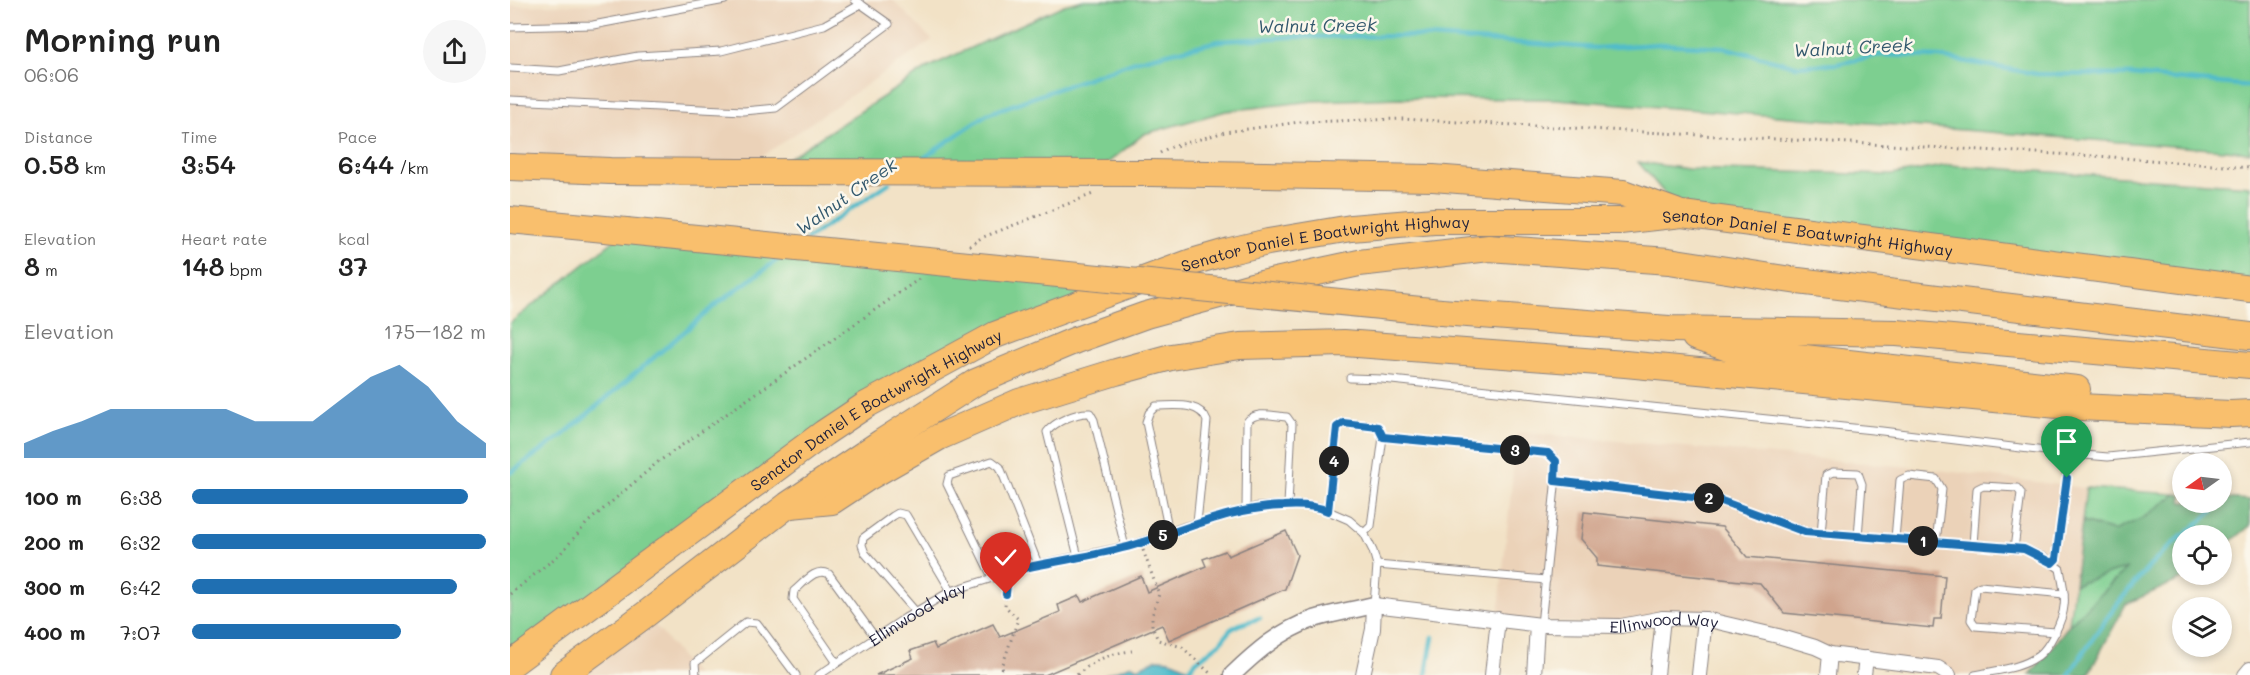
<!DOCTYPE html>
<html lang="en">
<head>
<meta charset="utf-8">
<style>
  :root { --surface:#fff; --page:#f6f6f6; --text:#222; --muted:#767676; --accent:#1f6fb2 }
  body { margin:0; font-family:Mali,sans-serif; background:var(--page); color:var(--text); height:100vh; display:flex; flex-direction:column; font-size:22px; white-space:nowrap }
  * { box-sizing:border-box; margin:0 }
  p { font-size:20px; color:var(--muted) }
  .icon { flex:none; width:33px; height:33px; fill:none; stroke:currentColor; stroke-width:2; stroke-linecap:round; stroke-linejoin:round }
  .map { position:relative; flex:1; overflow:hidden }
  .sheet { display:flex; flex-direction:column; background:var(--surface); width:510px }
  .sheet>* { flex:none }
  .needle { width:39px; rotate:256deg }
  .fabs { position:absolute; left:1662px; top:453px; display:grid; gap:12px }
  .fabs a { display:grid; place-items:center; width:60px; height:60px; border-radius:50%; background:var(--surface); box-shadow:0 3px 9px #0003; font-size:30px }
  .pin { position:absolute; display:grid; place-items:center; width:51px; height:51px; color:#fff; margin:-62px -26px; border-radius:50% 50% 50% 0; rotate:-45deg; box-shadow:0 0 6px #0007 }
  .pin .icon { rotate:45deg }
  .km { position:absolute; width:30px; height:30px; margin:-15px; border-radius:50%; background:#222; color:#fff; font-size:16px; line-height:30px; text-align:center }
  .round { display:grid; place-items:center; flex:none; width:63px; height:63px; border-radius:32px; background:var(--page) }
  .overview { display:flex; align-items:center; justify-content:space-between; height:102px; padding:0 24px }
  h1 { font-size:33px; font-weight:600; line-height:45px }
  .metrics { display:grid; grid-template-columns:repeat(3,1fr); gap:9px; height:102px; padding:6px 24px }
  .metrics div { display:grid; align-content:center }
  .metrics b { font-size:26px; font-weight:600 }
  .metrics small { font-size:16px; font-weight:400 }
  .metrics p { font-size:16px }
  .chart { height:168px; padding:12px 24px }
  .chart p { display:flex; justify-content:space-between }
  .chart svg { width:100%; height:108px; margin-top:6px; fill:var(--accent); opacity:.7 }
  ul { padding:0 24px; list-style:none; font-size:20px }
  li { display:grid; grid-template-columns:96px 72px 1fr; align-items:center; height:45px }
  li i { height:15px; border-radius:8px; background:var(--accent) }
  main { display:flex; flex:1; min-height:0 }
  .map>svg:first-child { display:block }
  .built { fill:#ebd2b8 }
  .green { fill:#7dcf90; stroke:#507866; stroke-width:1.5 }
  .forest { fill:#66b27a; stroke:#446a5a; stroke-width:1.5 }
  .water { fill:#50bbcb; stroke:#396e83; stroke-width:1.5 }
  .lines { fill:none; stroke-linecap:round; stroke-linejoin:round }
  .stream { stroke:#50bbcb; stroke-width:4.5 }
  .building { fill:#d0a48d }
  .service-casing { stroke:#8a8280; stroke-width:9 }
  .minor-casing { stroke:#8a8280; stroke-width:16 }
  .tertiary-casing { stroke:#8a8280; stroke-width:19 }
  .motorway-casing { stroke:#8a8280; stroke-width:28 }
  .path { stroke:#8a8280; stroke-width:3; stroke-dasharray:1.5 4.5; stroke-linecap:butt }
  .service { stroke:#fff; stroke-width:7 }
  .minor { stroke:#fff; stroke-width:14 }
  .tertiary { stroke:#fff; stroke-width:16 }
  .motorway { stroke:#f9bf6d; stroke-width:26 }
  .motorway-bridge-casing { stroke:#8a8280; stroke-width:28; stroke-linecap:butt }
  .motorway-bridge { stroke:#f9bf6d; stroke-width:26 }
  .route-casing { stroke:#fff; stroke-width:12 }
  .route { stroke:#1f6fb2; stroke-width:8 }
  .labels { text-anchor:middle; dominant-baseline:central; stroke-width:5; stroke-linejoin:round; paint-order:stroke }
  .street-label { font-size:16px; fill:#22223b; stroke:#fbf7ec }
  .water-label { font-size:18px; font-style:italic; fill:#32586d; stroke:#fbf7ec }
</style>
</head>
<body>
<main>
<section class="sheet">
<div class="overview"><div><h1>Morning run</h1><p>06:06</p></div><a class="round"><svg class="icon" aria-label="share" viewBox="0 0 24 24"><path d="M12 15V3M7 8l5-5 5 5M5 13v7h14v-7"/></svg></a></div>
<div class="metrics">
<div><p>Distance</p><b>0.58<small> km</small></b></div>
<div><p>Time</p><b>3:54</b></div>
<div><p>Pace</p><b>6:44<small> /km</small></b></div>
</div>
<div class="metrics">
<div><p>Elevation</p><b>8<small> m</small></b></div>
<div><p>Heart rate</p><b>148<small> bpm</small></b></div>
<div><p>kcal</p><b>37</b></div>
</div>
<div class="chart"><p><span>Elevation</span>175–182 m</p>
<svg viewBox="0 0 160 44" preserveAspectRatio="none"><path d="M0 44V38L10 33L20 29L30 24L40 24L50 24L60 24L70 24L80 29L90 29L100 29L110 20L120 11L130 6L140 15L150 29L160 38V44z"/></svg>
</div>
<ul>
<li><b>100 m</b>6:38<i style="width:94%"></i></li>
<li><b>200 m</b>6:32<i style="width:100%"></i></li>
<li><b>300 m</b>6:42<i style="width:90%"></i></li>
<li><b>400 m</b>7:07<i style="width:71%"></i></li>
</ul>
</section>
<div class="map">
<svg width="1740" height="675" viewBox="0 0 1740 675">
  <rect width="100%" height="100%" fill="#fbf7ec"/>
  <filter id="ink" filterUnits="userSpaceOnUse"><feTurbulence type="fractalNoise" baseFrequency=".0167" numOctaves="2"/><feDisplacementMap in="SourceGraphic" scale="12" xChannelSelector="R" yChannelSelector="G"/><feConvolveMatrix kernelMatrix="1 2 1 2 8 2 1 2 1" color-interpolation-filters="sRGB"/></filter>
  <filter id="wash" filterUnits="userSpaceOnUse"><feTurbulence type="fractalNoise" baseFrequency=".008" numOctaves="4" result="noise"/><feDisplacementMap in="SourceGraphic" scale="24" xChannelSelector="R" yChannelSelector="G"/><feGaussianBlur stdDeviation="1.35" result="paint"/><feColorMatrix in="noise" values="0 0 0 0 0 0 0 0 0 0 0 0 0 0 0 0 0 1.4 0 .05"/><feComposite in="paint" operator="in"/></filter>
  <g filter="url(#wash)">
    <rect width="100%" height="100%" fill="#f2e2c6"/>
    <g class="built">
      <polygon points="97,0 383,0 422,40 229,172 0,167 0,6 78,4"/>
      <polygon points="1007,432 1411,468 1576,488 1559,625 1528,666 1504,675 1439,675 1320,654 1195,619 1111,626 988,619"/>
      <polygon points="136,614 186,675 53,675"/>
    </g>
    <g class="green">
      <polygon points="574,0 1740,0 1740,152 1046,99 890,98 803,101 716,111 634,134 585,173 257,172 419,67 554,5"/>
      <polygon points="1128,162 1178,169 1381,175 1439,165 1740,186 1740,289 1172,214"/>
      <polygon points="116,231 619,281 445,355 0,665 0,323"/>
      <polygon points="1576,488 1666,494 1633,518 1604,531 1572,522"/>
      <polygon points="1619,566 1559,625 1564,585"/>
    </g>
    <polygon class="forest" points="1666,494 1672,495 1672,502 1712,502 1712,498 1740,500 1740,526 1712,549 1712,536 1672,536 1672,574 1681,575 1616,604 1578,675 1520,675 1559,625 1617,568 1564,585 1572,522 1604,531 1633,518"/>
    <path class="water" d="M 646,659 C 659,659 668,661 679,670 L 675,675 L 594,675 L 622,665 L 628,668 Z"/>
    <g class="lines">
      <g class="stream">
        <polyline points="408,162 477,114 628,60 709,41 781,37 903,36 1088,48 1148,44 1212,47 1286,66 1327,64 1369,55 1429,57 1527,74 1622,75 1740,86"/>
        <polyline points="297,239 379,183"/>
        <polyline points="0,473 53,435 208,303 273,256"/>
        <polyline points="1673,536 1703,511"/>
        <polyline points="679,670 684,663 710,643 720,630 728,625 750,618"/>
        <polyline points="916,675 923,637"/>
        <path d="M 1559,675 C 1590,625 1626,574 1672,536"/>
      </g>
    </g>
    <g id="blocks">
      <g class="building">
        <polygon points="1074,512 1212,527 1237,557 1435,576 1431,619 1424,619 1423,628 1274,613 1250,583 1087,566 1087,558 1071,539"/>
        <polygon points="776,531 787,555 775,589 659,640 652,625 535,675 366,675 403,658 400,651 423,643 426,649 483,624 490,637 550,612 548,605 569,596 572,602 631,576 637,592 696,566 693,559 715,551 718,556"/>
      </g>
    </g>
  </g>
  <g filter="url(#ink)">
    <use href="#blocks" fill-opacity="0" stroke="#8a8280" stroke-width="1.5"/>
    <g class="lines">
      <defs>
        <g id="service">
          <polyline points="0,27 83,25 215,0"/>
          <polyline points="0,68 49,71 128,56 211,51 314,25 351,4"/>
          <polyline points="0,100 234,111 266,108 379,24 345,0"/>
          <polyline points="840,378 872,379 1372,431 1552,453 1557,478 1546,559 1542,563"/>
          <path d="M 873,437 L 1038,453 C 1048,458 1046,466 1046,477 L 1031,625"/>
          <polyline points="1552,453 1598,457 1740,442"/>
          <path d="M 1045,481 L 1209,500 L 1295,532 L 1514,549 L 1535,558 L 1550,569 C 1552,581 1556,594 1554,606 C 1553,620 1539,648 1528,656 C 1510,669 1486,670 1465,675"/>
          <path d="M 736,509 L 737,422 C 745,410 764,416 777,417 L 782,424 L 778,505"/>
          <polyline points="818,511 827,427 833,423 868,427 873,437 861,526 854,533"/>
          <path d="M 659,532 L 636,422 L 639,413 L 646,406 C 664,406 690,401 697,421 L 687,523"/>
          <polyline points="1311,534 1316,475 1323,472 1348,473 1352,484 1348,537"/>
          <polyline points="1385,539 1390,480 1399,476 1426,479 1432,489 1426,543"/>
          <polyline points="1463,545 1467,489 1473,486 1507,488 1511,493 1504,549"/>
          <path d="M 568,557 L 537,432 C 544,422 567,412 580,413 L 584,420 L 615,547"/>
          <polyline points="867,565 1036,580"/>
          <polyline points="482,577 437,484 439,476 482,461 490,467 528,564"/>
          <polyline points="406,612 355,553 352,545 353,538 383,516 388,513 396,515 441,591"/>
          <polyline points="1546,632 1465,626 1461,620 1465,589 1470,586 1554,594"/>
          <path d="M 327,663 L 283,599 L 284,591 C 295,582 305,567 319,574 L 365,637"/>
          <polyline points="186,675 185,663 236,622 247,623 286,675"/>
          <path id="s1" d="M 309,675 L 395,618 L 441,591 L 521,566 L 623,545 L 676,526 L 745,507 L 785,505 L 809,507 L 839,520 L 854,533 L 863,551 L 867,565 L 864,605"/>
        </g>
        <g id="minor">
          <path id="s2" d="M 853,675 L 863,629 L 864,605 L 1031,625 L 1111,626 L 1153,618 L 1195,619 L 1268,636 L 1305,647 L 1320,654 L 1428,668 L 1439,675"/>
          <polyline points="982,675 988,619"/>
          <polyline points="1024,675 1027,625"/>
          <polyline points="1147,675 1153,618"/>
          <polyline points="1189,675 1195,619"/>
          <polyline points="1318,675 1320,654"/>
          <polyline points="1354,675 1356,658"/>
          <polyline points="1735,675 1740,669"/>
        </g>
        <path id="tertiary" d="M 722,675 C 746,652 771,630 804,619 C 823,613 844,610 864,605"/>
        <g id="motorway">
          <polyline points="0,167 100,171 229,172"/>
          <polyline points="641,173 923,178 1113,193 1166,212"/>
          <polyline points="0,220 116,231"/>
          <polyline points="931,312 1159,329 1387,333 1740,365"/>
          <polyline points="1185,337 1224,350 1567,389"/>
          <polyline points="281,505 322,501 357,478 429,437 509,402 606,372 661,357 730,346 834,343 1115,364 1569,407 1721,414 1740,413"/>
          <path id="s3" d="M 0,665 L 314,433 L 356,405 L 485,335 L 682,262 L 720,251 L 758,242 L 841,228 L 924,221 L 1110,221 L 1172,214 L 1740,289"/>
          <polyline points="53,675 136,614 278,505 372,442 466,382 566,340 636,315 742,286 849,263 979,248 1159,261 1288,281 1740,336"/>
        </g>
      </defs>
      <use href="#service" class="service-casing"/>
      <use href="#minor" class="minor-casing"/>
      <use href="#tertiary" class="tertiary-casing"/>
      <use href="#motorway" class="motorway-casing"/>
      <g class="path">
        <polyline points="650,153 658,148 715,132 790,122 892,119 1602,157 1740,168"/>
        <polyline points="459,246 471,238 583,194"/>
        <polyline points="633,550 649,594 642,616 642,626 648,640 672,647 702,675"/>
        <polyline points="0,594 50,554 77,523 148,462 409,279"/>
        <polyline points="494,675 492,667 508,619 495,606 497,583"/>
        <path d="M 567,675 C 584,660 600,653 622,651"/>
      </g>
      <use href="#service" class="service"/>
      <use href="#minor" class="minor"/>
      <use href="#tertiary" class="tertiary"/>
      <use href="#motorway" class="motorway"/>
      <defs>
        <g id="motorway-bridge">
          <polyline points="229,172 641,173"/>
          <polyline points="116,231 931,312"/>
        </g>
      </defs>
      <use href="#motorway-bridge" class="motorway-bridge-casing"/>
      <use href="#motorway-bridge" class="motorway-bridge"/>
    </g>
  </g>
  <g class="lines" filter="url(#ink)">
    <defs>
      <path id="route" d="M 496,594 L 498,572 C 540,561 583,557 624,545 C 676,530 717,508 773,506 C 788,505 804,505 818,511 L 827,427 L 833,423 L 868,427 L 873,437 L 1038,453 L 1046,461 L 1045,481 L 1209,500 L 1295,532 L 1514,549 L 1542,563 L 1546,559 L 1557,478"/>
    </defs>
    <use href="#route" class="route-casing"/>
    <use href="#route" class="route"/>
  </g>
  <g class="labels">
    <g class="street-label">
      <text stroke="none"><textPath href="#s3" startOffset="1419">Senator Daniel E Boatwright Highway</textPath></text>
      <text stroke="none"><textPath href="#s3" startOffset="933">Senator Daniel E Boatwright Highway</textPath></text>
      <text stroke="none"><textPath href="#s3" startOffset="447">Senator Daniel E Boatwright Highway</textPath></text>
      <text stroke="none"><textPath href="#s1" startOffset="116">Ellinwood Way</textPath></text>
      <text stroke="none"><textPath href="#s2" startOffset="363">Ellinwood Way</textPath></text>
    </g>
    <g class="water-label">
      <text transform="translate(807 25) rotate(-1)">Walnut Creek</text>
      <text transform="translate(1343 47) rotate(-3)">Walnut Creek</text>
      <text transform="translate(336 196) rotate(-35)">Walnut Creek</text>
    </g>
  </g>
</svg>
<div class="fabs">
<a><svg class="needle" viewBox="-14 -14 28 28"><path d="M0-13l5 13h-10z" fill="#e53935"/><path d="M0 13l5-13h-10z" fill="#767676"/></svg></a>
<a><svg class="icon" aria-label="locate" viewBox="0 0 24 24"><circle cx="12" cy="12" r="6"/><path d="M12 2v4M12 18v4M2 12h4M18 12h4"/></svg></a>
<a><svg class="icon" aria-label="layers" viewBox="0 0 24 24"><path d="M12 4l9 5-9 5-9-5zM3 14l9 5 9-5"/></svg></a>
</div>
<div class="pin" style="left:1557px;top:478px;background:#1e9e55"><svg class="icon" aria-label="arrive" viewBox="0 0 24 24"><path d="M6 21V4h12l-3 4 3 4H6"/></svg></div>
<div class="pin" style="left:496px;top:594px;background:#d93025"><svg class="icon" aria-label="check" viewBox="0 0 24 24"><path d="M5 12l5 5 9-10"/></svg></div>
<b class="km" style="left:1413px;top:541px">1</b>
<b class="km" style="left:1199px;top:498px">2</b>
<b class="km" style="left:1005px;top:450px">3</b>
<b class="km" style="left:824px;top:461px">4</b>
<b class="km" style="left:653px;top:535px">5</b>
</div>
</main>
</body>
</html>
